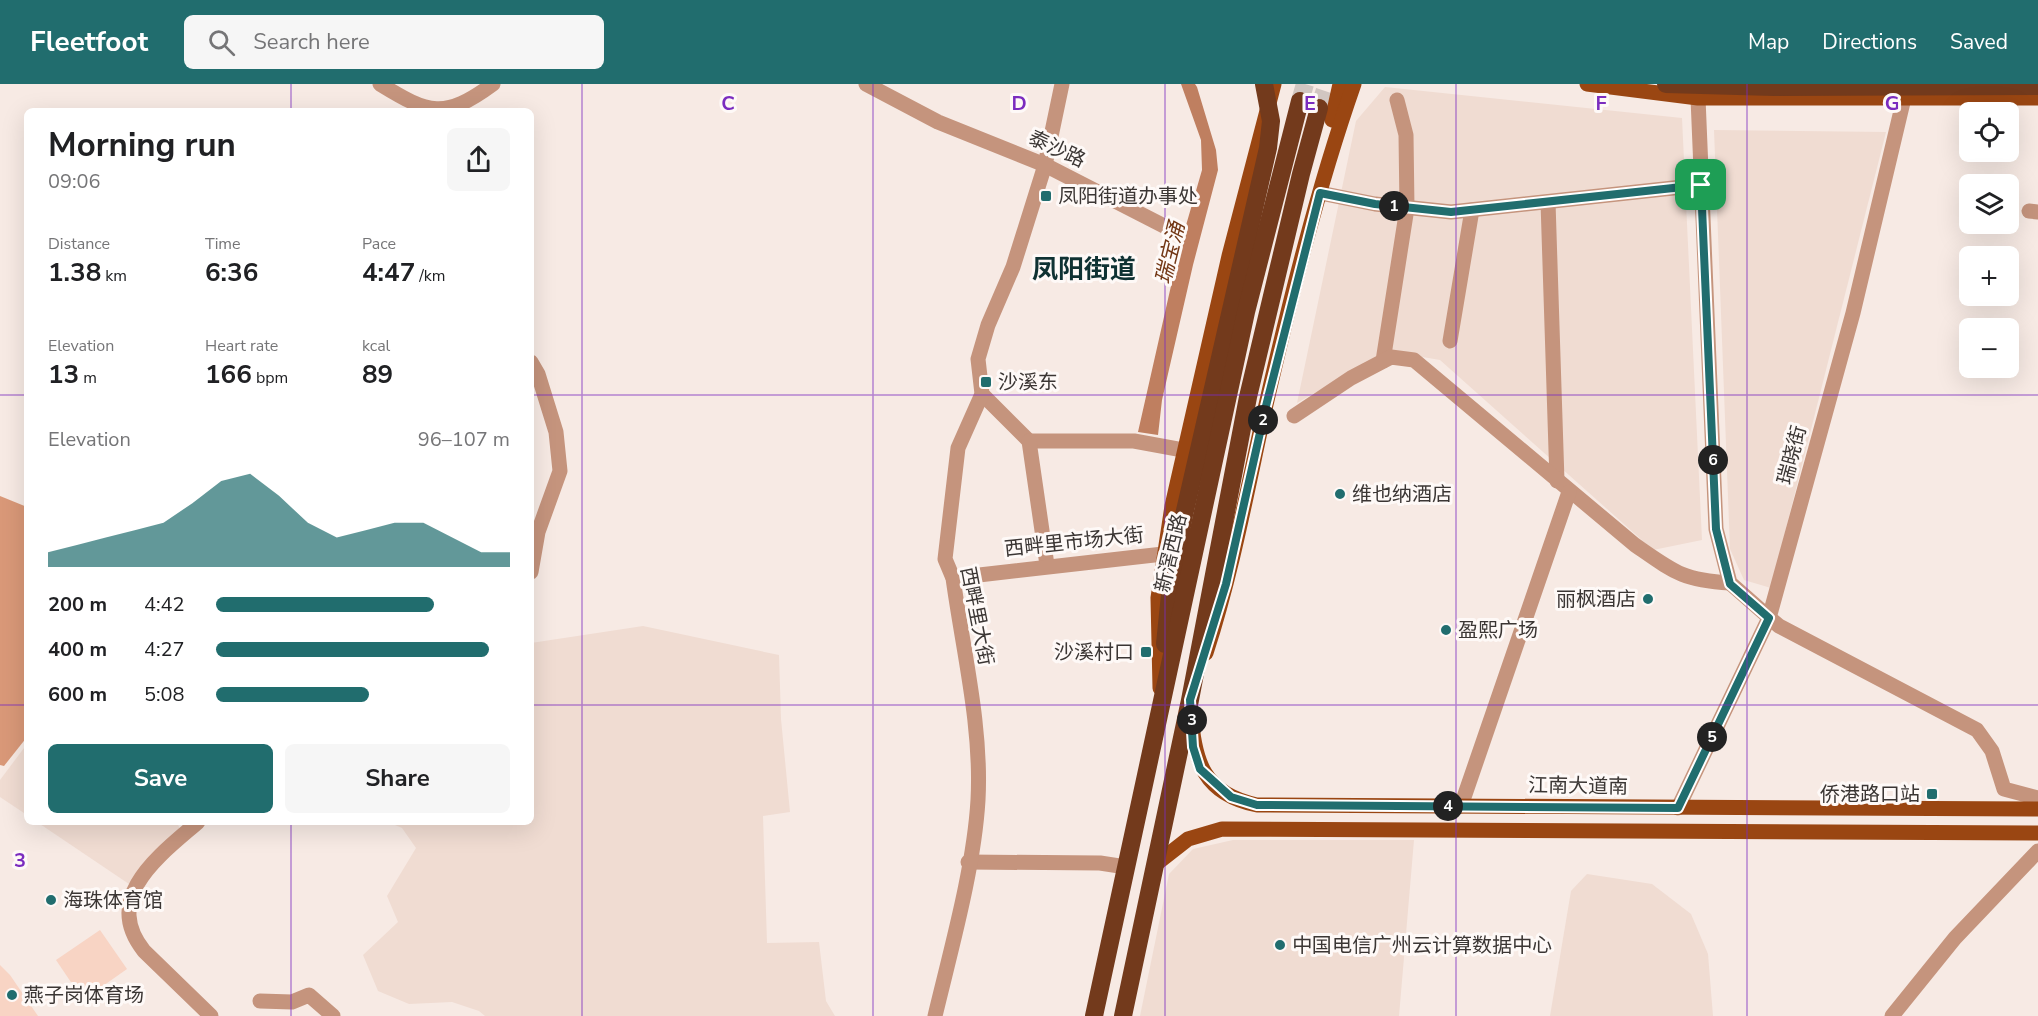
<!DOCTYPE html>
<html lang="en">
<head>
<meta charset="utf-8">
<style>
  :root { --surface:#fff; --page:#f6f6f6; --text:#202124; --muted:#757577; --accent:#216d6e }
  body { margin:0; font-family:"Nunito Sans","Noto Sans SC",sans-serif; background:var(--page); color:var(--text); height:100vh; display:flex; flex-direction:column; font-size:22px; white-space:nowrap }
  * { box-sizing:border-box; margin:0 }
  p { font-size:20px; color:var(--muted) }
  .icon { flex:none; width:33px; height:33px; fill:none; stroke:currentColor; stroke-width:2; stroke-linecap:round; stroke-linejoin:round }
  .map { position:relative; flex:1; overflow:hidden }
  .details { position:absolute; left:24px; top:24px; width:510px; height:717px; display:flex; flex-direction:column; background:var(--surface); border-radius:9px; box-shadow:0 6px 24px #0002 }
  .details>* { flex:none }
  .tools { position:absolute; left:1959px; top:18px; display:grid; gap:12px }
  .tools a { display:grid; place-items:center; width:60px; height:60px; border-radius:9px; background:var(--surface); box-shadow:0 6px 24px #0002; font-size:30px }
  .pin { position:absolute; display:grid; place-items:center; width:51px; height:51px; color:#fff; margin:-26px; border-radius:12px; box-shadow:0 3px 9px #0006 }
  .km { position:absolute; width:30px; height:30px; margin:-15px; border-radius:50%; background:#222; color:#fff; font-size:16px; line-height:30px; text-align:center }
  .round { display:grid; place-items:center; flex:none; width:63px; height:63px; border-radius:9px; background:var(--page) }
  .summary { display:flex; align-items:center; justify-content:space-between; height:102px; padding:0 24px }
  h1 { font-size:33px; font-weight:700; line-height:45px }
  .metrics { display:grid; grid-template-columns:repeat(3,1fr); gap:9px; height:102px; padding:6px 24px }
  .metrics div { display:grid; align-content:center }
  .metrics b { font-size:26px; font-weight:700 }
  .metrics small { font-size:16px; font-weight:400 }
  .metrics p { font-size:16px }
  .chart { height:168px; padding:12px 24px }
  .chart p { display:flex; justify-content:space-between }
  .chart svg { width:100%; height:108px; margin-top:6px; fill:var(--accent); opacity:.7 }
  .action { display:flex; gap:12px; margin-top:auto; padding:12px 24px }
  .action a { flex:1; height:69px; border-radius:9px; background:var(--accent); color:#fff; font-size:24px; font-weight:700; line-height:69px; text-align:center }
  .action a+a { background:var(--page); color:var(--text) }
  ul { padding:0 24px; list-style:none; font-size:20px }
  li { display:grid; grid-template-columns:96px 72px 1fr; align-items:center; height:45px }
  li i { height:15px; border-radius:8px; background:var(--accent) }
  header { display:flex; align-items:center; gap:36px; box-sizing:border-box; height:84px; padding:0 30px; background:var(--accent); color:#fff }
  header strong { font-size:28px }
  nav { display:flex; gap:33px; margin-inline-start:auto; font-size:21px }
  .search { width:420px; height:54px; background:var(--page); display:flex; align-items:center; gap:15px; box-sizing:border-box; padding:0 21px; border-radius:9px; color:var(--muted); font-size:22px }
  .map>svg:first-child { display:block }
  .built { fill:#f0dcd2 }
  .green { fill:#f8d4c4 }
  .forest { fill:#d99878 }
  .water { fill:#bf7f60 }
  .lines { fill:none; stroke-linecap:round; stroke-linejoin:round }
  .highway-tunnel { stroke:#d1c6c1; stroke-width:18; stroke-dasharray:18 9; stroke-linecap:butt }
  .minor { stroke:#c5947d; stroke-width:15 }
  .major { stroke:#9a4612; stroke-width:15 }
  .highway { stroke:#733a1c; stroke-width:18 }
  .route-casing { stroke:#fff; stroke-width:12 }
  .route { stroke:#216d6e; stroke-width:8 }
  .grid { fill:none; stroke:#7b2cbf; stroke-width:1.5; stroke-opacity:0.55 }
  .poi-dot { fill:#216d6e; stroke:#fef9f7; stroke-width:2 }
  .labels { text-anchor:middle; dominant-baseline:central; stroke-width:6; stroke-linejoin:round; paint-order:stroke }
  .street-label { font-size:20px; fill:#3b3634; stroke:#fef9f7 }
  .poi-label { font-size:20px; fill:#3b3634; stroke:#fef9f7; text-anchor:start }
  .water-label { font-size:21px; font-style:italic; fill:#733715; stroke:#fef9f7 }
  .district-label { font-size:26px; font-weight:bold; fill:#0f3233; stroke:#fef9f7 }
  .grid-label { font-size:20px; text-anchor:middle; font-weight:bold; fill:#7b2cbf; stroke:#fef9f7; stroke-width:6; stroke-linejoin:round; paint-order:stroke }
</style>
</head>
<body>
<header>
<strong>Fleetfoot</strong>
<div class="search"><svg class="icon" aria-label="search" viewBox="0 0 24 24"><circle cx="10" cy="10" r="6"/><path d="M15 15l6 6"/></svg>Search here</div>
<nav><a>Map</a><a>Directions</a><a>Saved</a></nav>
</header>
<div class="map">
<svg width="2038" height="932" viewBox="0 0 2038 932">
  <rect width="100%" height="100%" fill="#f7eae4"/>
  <g class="built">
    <polygon points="1385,3 1682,34 1702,456 1653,466 1440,276 1388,267 1297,319 1356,37"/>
    <polygon points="1714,46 1886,48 1771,504 1744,496 1730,465"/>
    <polygon points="643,542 779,571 781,635 790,728 763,732 767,859 819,858 826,917 835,932 485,932 479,927 452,918 409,920 378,907 363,871 398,838 387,812 416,764 402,744 395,741 396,738 531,738 531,559"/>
    <polygon points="27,660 27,731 0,713 0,696"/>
    <polygon points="37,738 177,738 181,748 129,800"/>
    <polygon points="1233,756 1414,756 1399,932 1140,932 1169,790 1193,765"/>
    <polygon points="1587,790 1652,800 1691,830 1708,870 1713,932 1550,932 1571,807"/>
  </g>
  <g class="green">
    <polygon points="100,846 127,885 83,916 56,876"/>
    <polygon points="0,881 10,891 38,932 0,932"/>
  </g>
  <polygon class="forest" points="0,412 27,423 27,653 4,682 0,681"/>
  <polygon class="water" points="1181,0 1195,0 1197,3 1216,66 1218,86 1193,181 1162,316 1158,351 1138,348 1180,162 1202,86 1201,56"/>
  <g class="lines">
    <g class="highway-tunnel">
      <polyline points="1300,17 1305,0"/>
      <polyline points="1319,24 1327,0"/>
    </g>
    <g class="minor">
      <path d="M 380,0 C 429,30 444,36 493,0"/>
      <polyline points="866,0 938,38 1045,81 1164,142"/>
      <polyline points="1698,14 1716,445 1730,499 1779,542 1977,646 1992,667 2004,705 2038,714"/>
      <polyline points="1320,109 1375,120 1451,128 1701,101"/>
      <polyline points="1548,118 1557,397"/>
      <polyline points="2029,127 2038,128"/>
      <polyline points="1450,257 1472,126"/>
      <polyline points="1383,277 1407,124 1406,51 1397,16"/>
      <polyline points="531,278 538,290 556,348 560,387 538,448 531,488"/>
      <polyline points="982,310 1029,357"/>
      <path d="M 1294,332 L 1351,294 L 1391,273 L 1414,276 L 1635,461 C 1674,488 1682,496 1730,499"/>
      <polyline points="1029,357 1134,357 1183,366"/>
      <polyline points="1029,357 1047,481"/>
      <polyline points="953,494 1163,470"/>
      <polyline points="1461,722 1569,408"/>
      <polyline points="1678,724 1769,534 1853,229 1904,14"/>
      <path d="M 198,738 C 160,771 101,813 144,867 L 211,932"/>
      <polyline points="968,778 1100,779 1126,783"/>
      <polyline points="260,917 292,918 309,911 333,932"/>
      <path d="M 935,932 C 951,865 974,784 978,716 C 982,642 963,567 953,494 L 945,475 L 958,364 L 982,310 L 978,275 L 988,241 L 1013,183 L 1045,81 L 1062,0"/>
      <polyline points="1892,932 1955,854 2038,767"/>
    </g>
    <g class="major">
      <polyline points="1587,0 1698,14 2038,14"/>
      <polyline points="1332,36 1340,0"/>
      <path d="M 1206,569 C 1232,489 1247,407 1265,325 C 1290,216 1317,106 1354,0"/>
      <polyline points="1160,604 1158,514 1172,422 1229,172 1274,0"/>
      <path d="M 1191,629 C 1194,678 1204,710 1257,721 L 2038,725"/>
      <polyline points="1156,780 1188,755 1222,745 2038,749"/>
    </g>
    <g class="highway">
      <polyline points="1666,0 1774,3 2038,2"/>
      <polyline points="1165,560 1171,501 1184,431 1268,64 1271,37 1264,0"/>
      <polyline points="1094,932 1246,228 1300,17"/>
      <polyline points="1123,932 1190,616 1248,313 1301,90 1319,24"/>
    </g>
  </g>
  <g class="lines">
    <defs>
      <polygon id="route" points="1701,101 1716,445 1730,500 1769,534 1678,724 1257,721 1231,713 1200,685 1193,663 1190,616 1226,500 1266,322 1320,109 1375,120 1451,128"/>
    </defs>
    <use href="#route" class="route-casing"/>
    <use href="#route" class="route"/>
  </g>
  <path class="grid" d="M 291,0 L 291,27M 582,0 L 582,932M 873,0 L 873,932M 1165,0 L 1165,932M 1456,0 L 1456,932M 1747,0 L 1747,932M 0,311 L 27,311M 531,311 L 2038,311M 0,621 L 27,621M 531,621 L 2038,621M 291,738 L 291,932"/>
  <g class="poi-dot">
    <rect x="1040" y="106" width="12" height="12" rx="3"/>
    <rect x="980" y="292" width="12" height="12" rx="3"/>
    <circle cx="1340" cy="410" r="6"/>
    <circle cx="1648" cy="515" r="6"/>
    <circle cx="1446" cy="546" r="6"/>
    <rect x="1140" y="562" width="12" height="12" rx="3"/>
    <rect x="1926" y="704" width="12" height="12" rx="3"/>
    <circle cx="51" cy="816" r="6"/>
    <circle cx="1280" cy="861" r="6"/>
    <circle cx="12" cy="911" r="6"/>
  </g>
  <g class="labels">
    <g class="street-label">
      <text transform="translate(1057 65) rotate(25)">泰沙路</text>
      <text transform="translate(1792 371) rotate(-75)">瑞晓街</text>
      <text transform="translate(1074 458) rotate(-6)">西畔里市场大街</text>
      <text transform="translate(1171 469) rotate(-77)">新滘西路</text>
      <text transform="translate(977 532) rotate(79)">西畔里大街</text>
      <text transform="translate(1578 702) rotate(1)">江南大道南</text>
    </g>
    <g class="poi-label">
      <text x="1058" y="112">凤阳街道办事处</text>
      <text x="998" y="298">沙溪东</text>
      <text x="1352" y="410">维也纳酒店</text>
      <text x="1636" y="515" text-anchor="end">丽枫酒店</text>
      <text x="1458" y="546">盈熙广场</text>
      <text x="1134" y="568" text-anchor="end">沙溪村口</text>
      <text x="1920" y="710" text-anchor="end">侨港路口站</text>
      <text x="63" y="816">海珠体育馆</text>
      <text x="1292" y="861">中国电信广州云计算数据中心</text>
      <text x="24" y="911">燕子岗体育场</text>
    </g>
    <g class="water-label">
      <text transform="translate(1170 169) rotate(-76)">瑞宝涌</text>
    </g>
    <g class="district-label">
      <text x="1084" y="185">凤阳街道</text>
    </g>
  </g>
  <g class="grid-label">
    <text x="728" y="26">C</text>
    <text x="1019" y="26">D</text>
    <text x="1310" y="26">E</text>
    <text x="1601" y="26">F</text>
    <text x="1892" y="26">G</text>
    <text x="20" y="783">3</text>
  </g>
</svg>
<div class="tools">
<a><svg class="icon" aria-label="locate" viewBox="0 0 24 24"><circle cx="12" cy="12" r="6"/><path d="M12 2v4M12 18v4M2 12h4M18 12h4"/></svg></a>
<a><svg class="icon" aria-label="layers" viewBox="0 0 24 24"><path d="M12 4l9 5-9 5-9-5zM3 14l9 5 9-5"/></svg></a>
<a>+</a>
<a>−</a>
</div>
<div class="pin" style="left:1701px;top:101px;background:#1e9e55"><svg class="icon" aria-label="arrive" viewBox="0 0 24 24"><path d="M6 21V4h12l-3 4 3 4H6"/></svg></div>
<b class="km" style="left:1394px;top:122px">1</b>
<b class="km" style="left:1263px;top:336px">2</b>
<b class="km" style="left:1192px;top:636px">3</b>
<b class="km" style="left:1448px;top:722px">4</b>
<b class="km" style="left:1712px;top:653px">5</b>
<b class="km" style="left:1713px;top:376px">6</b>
<section class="details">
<div class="summary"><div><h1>Morning run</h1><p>09:06</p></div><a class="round"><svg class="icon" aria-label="share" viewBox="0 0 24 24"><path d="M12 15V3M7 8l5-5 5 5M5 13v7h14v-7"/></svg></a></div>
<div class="metrics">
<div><p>Distance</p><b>1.38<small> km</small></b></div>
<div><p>Time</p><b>6:36</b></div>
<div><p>Pace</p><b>4:47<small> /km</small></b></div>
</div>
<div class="metrics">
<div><p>Elevation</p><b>13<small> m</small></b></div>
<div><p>Heart rate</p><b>166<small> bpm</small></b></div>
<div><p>kcal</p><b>89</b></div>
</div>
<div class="chart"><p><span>Elevation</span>96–107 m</p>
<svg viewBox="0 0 160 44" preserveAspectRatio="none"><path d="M0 44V38L10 35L20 32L30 29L40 26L50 18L60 9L70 6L80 15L90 26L100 32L110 29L120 26L130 26L140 32L150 38L160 38V44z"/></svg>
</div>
<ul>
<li><b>200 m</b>4:42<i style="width:74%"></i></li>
<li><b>400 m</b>4:27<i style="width:93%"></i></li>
<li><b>600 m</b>5:08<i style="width:52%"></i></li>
</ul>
<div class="action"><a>Save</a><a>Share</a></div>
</section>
</div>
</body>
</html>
